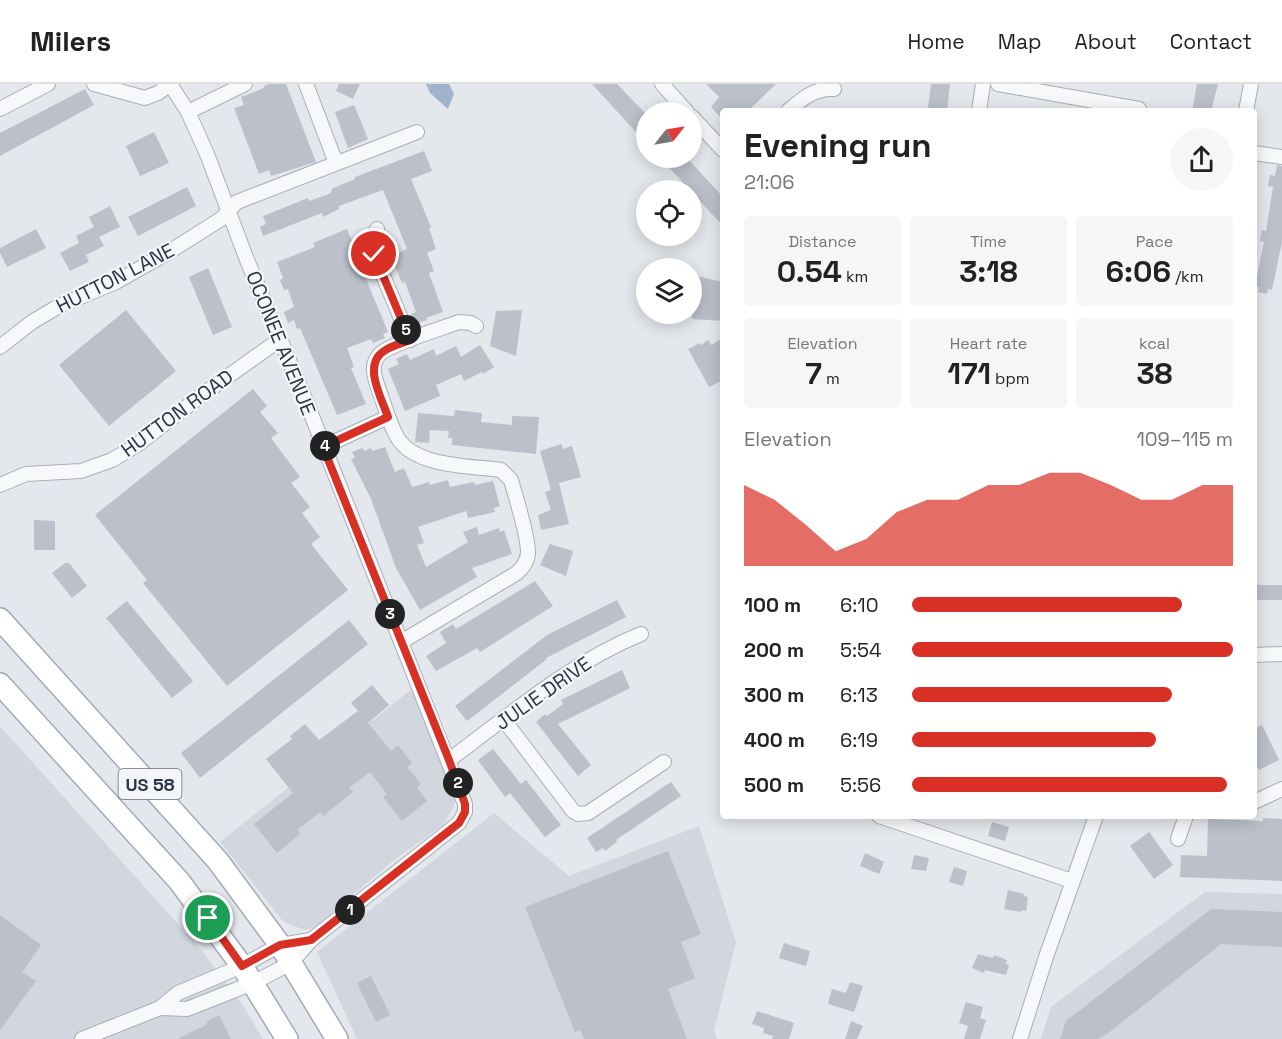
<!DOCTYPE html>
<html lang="en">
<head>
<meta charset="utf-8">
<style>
  :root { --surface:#fff; --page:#f6f6f6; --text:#222; --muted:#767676; --line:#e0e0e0; --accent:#d93025 }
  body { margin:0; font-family:"Space Grotesk",sans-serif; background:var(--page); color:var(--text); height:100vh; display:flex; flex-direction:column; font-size:22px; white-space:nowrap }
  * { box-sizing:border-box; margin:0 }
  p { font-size:20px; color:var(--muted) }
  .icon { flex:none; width:33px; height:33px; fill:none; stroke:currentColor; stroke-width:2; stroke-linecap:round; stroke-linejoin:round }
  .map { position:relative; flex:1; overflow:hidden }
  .side { position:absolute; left:720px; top:24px; width:537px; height:711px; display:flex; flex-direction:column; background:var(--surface); border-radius:6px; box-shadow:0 3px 15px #0003 }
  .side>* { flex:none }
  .needle { width:39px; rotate:59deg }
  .buttons { position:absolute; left:636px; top:18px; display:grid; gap:12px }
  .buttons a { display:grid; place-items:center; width:66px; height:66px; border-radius:50%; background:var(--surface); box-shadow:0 3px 15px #0003; font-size:30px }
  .pin { position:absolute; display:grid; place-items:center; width:51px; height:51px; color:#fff; margin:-26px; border:3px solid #fff; border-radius:50%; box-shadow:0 2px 6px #0007 }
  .km { position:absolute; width:30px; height:30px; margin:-15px; border-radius:50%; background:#222; color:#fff; font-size:16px; line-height:30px; text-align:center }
  .round { display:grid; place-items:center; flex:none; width:63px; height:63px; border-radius:32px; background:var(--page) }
  .headline { display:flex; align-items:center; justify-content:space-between; height:102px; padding:0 24px }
  h1 { font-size:33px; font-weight:700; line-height:45px }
  .stats { display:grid; grid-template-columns:repeat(3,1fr); gap:9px; height:102px; padding:6px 24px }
  .stats div { display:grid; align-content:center; border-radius:6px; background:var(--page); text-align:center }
  .stats b { font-size:30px; font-weight:700 }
  .stats small { font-size:16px; font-weight:400 }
  .stats p { font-size:16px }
  .chart { height:168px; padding:12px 24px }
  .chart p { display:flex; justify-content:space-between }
  .chart svg { width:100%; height:108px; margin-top:6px; fill:var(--accent); opacity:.7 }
  ul { padding:0 24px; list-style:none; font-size:20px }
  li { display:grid; grid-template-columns:96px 72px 1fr; align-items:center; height:45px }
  li i { height:15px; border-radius:8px; background:var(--accent) }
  header { display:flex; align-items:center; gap:36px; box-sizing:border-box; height:84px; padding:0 30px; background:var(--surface); border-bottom:2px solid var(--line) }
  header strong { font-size:28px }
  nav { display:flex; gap:33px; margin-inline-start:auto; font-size:21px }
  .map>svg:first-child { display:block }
  .built { fill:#d2d6de }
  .water { fill:#9fb4cc }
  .building { fill:#bbc0ca }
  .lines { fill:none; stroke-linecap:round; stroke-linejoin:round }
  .street-casing { stroke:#a9aeb7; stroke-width:16 }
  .primary-casing { stroke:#a3abb8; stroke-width:24 }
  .street { stroke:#f7f8fa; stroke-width:14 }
  .primary { stroke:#fff; stroke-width:21 }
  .route-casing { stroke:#fff; stroke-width:12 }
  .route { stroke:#d93025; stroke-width:8 }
  .labels { text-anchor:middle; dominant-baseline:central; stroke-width:4.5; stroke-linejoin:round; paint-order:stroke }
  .shield { fill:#f4f6f9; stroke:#676e7b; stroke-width:1.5 }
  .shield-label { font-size:18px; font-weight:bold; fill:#2b3445 }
  .street-label { font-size:20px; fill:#2b3445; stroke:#f4f6f9 }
</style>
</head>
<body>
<header>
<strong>Milers</strong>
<nav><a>Home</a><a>Map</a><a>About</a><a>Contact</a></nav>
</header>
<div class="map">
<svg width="1282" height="955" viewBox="0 0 1282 955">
  <rect width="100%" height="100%" fill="#e4e7ec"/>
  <g class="built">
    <polygon points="412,605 455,710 454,722 443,741 394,776 315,843 306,846 288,840 282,836 220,758"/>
    <polygon points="0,642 202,867 242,920 263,955 0,955"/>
    <polygon points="494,729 569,792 699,742 736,858 714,947 717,955 357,955 317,868"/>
    <polygon points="1205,808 1282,810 1282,955 1041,955 1051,923"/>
  </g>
  <polygon class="water" points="426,0 449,0 454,10 448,25 430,9"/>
  <g class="building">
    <polygon points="269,0 286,0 316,78 271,92 269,86 259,90 234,24 244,21 241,13 264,4 264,2"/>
    <polygon points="339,0 360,0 353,15 336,7"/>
    <polygon points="592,0 617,0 646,30 646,59"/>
    <polygon points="706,0 776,0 748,27 723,27 723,36 711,23 719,13"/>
    <polygon points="931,0 950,0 947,27 929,27 930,24 928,23"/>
    <polygon points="1197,0 1218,0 1211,27 1192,27"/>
    <polygon points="85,5 94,21 0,72 0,49"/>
    <polygon points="354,21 368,55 348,64 335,28"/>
    <polygon points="154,48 169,79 140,92 126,62"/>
    <polygon points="424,67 432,87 411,95 431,143 429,144 436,165 427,169 434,187 429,189 443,228 426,234 427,236 415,240 411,230 416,228 405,198 402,199 391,172 407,165 383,106 339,122 339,125 323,133 322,129 263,152 260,143 266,140 263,132 308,114 309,117 329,110 332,107 331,105 355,95 355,93"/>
    <polygon points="669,74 687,74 723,113 723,142 664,78"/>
    <polygon points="1277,81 1282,82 1282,158 1272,206 1268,205 1267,210 1258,208 1259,203 1255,203 1264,158 1260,157 1262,146 1266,147 1273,103 1268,102 1270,91 1275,92"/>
    <polygon points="187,103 196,122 138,152 128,133"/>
    <polygon points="110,122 120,143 99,153 104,162 86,171 89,178 70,187 60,169 79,159 76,152 94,143 89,133"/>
    <polygon points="36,145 46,164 7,183 0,169 0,164"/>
    <polygon points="347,145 357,169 359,169 369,194 366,195 388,248 383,250 385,254 373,259 371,255 347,264 354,283 351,284 366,320 337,331 300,244 297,245 294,236 288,239 284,228 294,223 288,205 284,206 280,196 283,194 277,178 315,163 313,159"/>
    <polygon points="208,184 232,243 213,251 189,193"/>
    <polygon points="692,191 723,198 723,237 692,235"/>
    <polygon points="126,226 176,287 109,342 59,281"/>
    <polygon points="522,226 516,272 490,262 496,227"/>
    <polygon points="723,254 723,296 709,303 688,265 700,259 701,261 708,256 711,261"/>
    <polygon points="480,261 494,283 483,290 482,288 464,297 461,290 436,301 440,312 405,327 388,285 399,280 396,275 407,270 410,276 434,265 436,272 456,262 461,273"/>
    <polygon points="253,305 267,322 260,328 278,349 271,354 300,393 291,399 310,423 302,429 320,453 311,460 348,506 227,602 143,499 147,496 95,431"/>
    <polygon points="455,326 482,329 481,338 512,341 512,332 539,333 536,370 452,361 452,354 448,354 449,347 430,346 429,359 415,358 418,329 454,332"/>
    <polygon points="561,360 563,365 572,362 581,393 559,399 569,440 541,446 538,431 551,426 545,408 551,406 540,367"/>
    <polygon points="385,363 395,388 404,384 412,403 429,398 430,401 448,396 450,403 474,398 475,401 493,397 500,422 494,424 495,428 468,434 466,427 418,443 424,459 417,461 426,483 468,458 463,448 477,443 479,451 499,444 500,448 504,446 512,470 472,484 477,493 420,526 396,484 371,415 351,375 355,374 352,368 363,364 364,367 371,364 372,367"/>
    <polygon points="34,436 55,437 55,466 34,466"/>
    <polygon points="550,460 573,467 566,492 540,481"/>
    <polygon points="65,479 69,479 87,502 72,514 52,489"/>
    <polygon points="535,497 553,522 480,568 477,564 436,587 426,572 446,559 440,548 453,540 456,545"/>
    <rect x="1254" y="501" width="28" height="15"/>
    <polygon points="617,516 626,533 546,574 547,575 467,637 455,622 547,551"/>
    <polygon points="127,517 193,597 172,614 106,534"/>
    <polygon points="349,536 368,560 200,694 181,669"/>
    <polygon points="622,586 630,604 558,640 591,681 578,692 536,638 545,630 547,632 563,620 561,616"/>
    <polygon points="372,601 389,621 368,639 391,667 398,661 412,679 407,683 421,700 417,704 427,717 402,737 383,713 387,710 370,688 349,704 353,708 323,732 320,728 297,746 300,750 277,769 254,740 293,709 266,675 292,655 290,652 305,640 319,656 358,627 351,619"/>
    <polygon points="1262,641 1279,676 1259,686 1254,675 1254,645"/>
    <polygon points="493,665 521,700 526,696 561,741 545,753 510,709 505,713 478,676"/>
    <polygon points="671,698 681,712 616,756 617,758 605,767 603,764 596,768 587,754"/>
    <polygon points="1263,734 1282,735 1282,797 1180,793 1181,771 1207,772 1208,735 1263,737"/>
    <polygon points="992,738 1009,743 1005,757 988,752"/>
    <polygon points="1149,748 1173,781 1154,795 1130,762"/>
    <polygon points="668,767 701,850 681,858 695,894 668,905 687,955 584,955 580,946 575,948 525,823"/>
    <polygon points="865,769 884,778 879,790 860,782"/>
    <polygon points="914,771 929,774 926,787 911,785"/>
    <polygon points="954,783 967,787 963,802 949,798"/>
    <polygon points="1008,806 1024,810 1024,812 1028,813 1026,827 1021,826 1021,828 1004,825"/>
    <polygon points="1211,825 1282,828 1282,863 1221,860 1107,950 1098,955 1060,955 1066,937"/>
    <polygon points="0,831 41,861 22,888 36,897 0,946"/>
    <polygon points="784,859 810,867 806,882 779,874"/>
    <polygon points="978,870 993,874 994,871 1007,876 1006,880 1009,881 1006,891 985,886 984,889 972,884"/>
    <polygon points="371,892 390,931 376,938 357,899"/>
    <polygon points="850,898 863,902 854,928 828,920 832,905 846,909"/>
    <polygon points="966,918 983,923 980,934 986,936 980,955 964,955 968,942 959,939"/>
    <polygon points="757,927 794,939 789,955 772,955 773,952 763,949 764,944 752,940"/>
    <polygon points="219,931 231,955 177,955 208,940 206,938"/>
    <polygon points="851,937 863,942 857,955 845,955"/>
  </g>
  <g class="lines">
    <defs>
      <g id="street">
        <polyline points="94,0 145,14 158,9 170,0"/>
        <polyline points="306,0 336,79"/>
        <polyline points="662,0 687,28"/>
        <polyline points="998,0 1139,25"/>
        <polyline points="0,25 48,0"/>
        <path d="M 788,27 C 802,15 814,4 834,5"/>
        <polyline points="979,27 983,0"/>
        <polyline points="1246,27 1251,0"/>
        <polyline points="188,28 245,0"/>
        <polyline points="692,33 723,66"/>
        <polyline points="1254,69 1282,73"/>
        <polyline points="377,145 372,156 374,170 410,256"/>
        <polyline points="0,263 32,238 59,222 116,198 169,168 221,135 237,118 417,48"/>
        <polyline points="323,363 388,333"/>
        <polyline points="0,401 26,390 81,387 112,376 137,361 202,311 279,256"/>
        <path d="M 401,558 L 517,489 C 523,483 528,477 528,468 C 528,451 516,414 511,396 L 501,386 C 471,382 418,383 399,356 C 390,343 386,325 380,309 C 376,297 369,283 379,271 C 389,260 443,244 459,238 L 471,239 L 476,242"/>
        <polyline points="1254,571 1282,570"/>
        <polyline points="504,636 573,727 578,730 588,729 664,678"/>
        <path d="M 449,676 C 510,631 570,579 641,550"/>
        <polyline points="1254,718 1282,705"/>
        <polyline points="879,732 1072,797"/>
        <polyline points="1178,755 1186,732"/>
        <polyline points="160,924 187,925 253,899 291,879 311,856 459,739 465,728 465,720 304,312 247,176 207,70 188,28 170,0"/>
        <polyline points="82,955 160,924 178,909 242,882 280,861 311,856"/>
        <polyline points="1020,955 1046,873 1096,732"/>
      </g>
      <g id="primary">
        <polyline points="0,535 218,777 280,861 337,955"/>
        <polyline points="0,600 179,797 242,882 287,955"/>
      </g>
    </defs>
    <use href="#street" class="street-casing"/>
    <use href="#primary" class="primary-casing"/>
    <use href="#street" class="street"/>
    <use href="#primary" class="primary"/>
  </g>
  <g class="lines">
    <defs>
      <path id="route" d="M 208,834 L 242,882 L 280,861 L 311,856 L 459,739 L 465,728 L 465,720 L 449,676 L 323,363 L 388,333 C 382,315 362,281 384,267 C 391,262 402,259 410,256 L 374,170"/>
    </defs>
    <use href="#route" class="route-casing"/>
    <use href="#route" class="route"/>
  </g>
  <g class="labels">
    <rect class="shield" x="118.5" y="685" width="63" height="30" rx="4.5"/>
    <g class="shield-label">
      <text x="150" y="700">US 58</text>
    </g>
    <g class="street-label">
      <text transform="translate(115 194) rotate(-27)">HUTTON LANE</text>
      <text transform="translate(281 259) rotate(68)">OCONEE AVENUE</text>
      <text transform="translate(177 329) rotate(-36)">HUTTON ROAD</text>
      <text transform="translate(543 609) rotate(-35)">JULIE DRIVE</text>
    </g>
  </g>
</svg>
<div class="buttons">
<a><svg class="needle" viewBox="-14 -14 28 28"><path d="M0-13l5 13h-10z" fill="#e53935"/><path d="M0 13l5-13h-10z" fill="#767676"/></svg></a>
<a><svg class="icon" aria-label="locate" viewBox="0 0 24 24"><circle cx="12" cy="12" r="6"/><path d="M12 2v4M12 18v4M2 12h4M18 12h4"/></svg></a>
<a><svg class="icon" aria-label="layers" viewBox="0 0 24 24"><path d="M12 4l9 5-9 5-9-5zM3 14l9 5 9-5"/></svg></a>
</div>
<div class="pin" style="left:208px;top:834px;background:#1e9e55"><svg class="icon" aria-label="arrive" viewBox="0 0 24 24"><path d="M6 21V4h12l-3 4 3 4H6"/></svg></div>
<div class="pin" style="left:374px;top:170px;background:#d93025"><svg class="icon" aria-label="check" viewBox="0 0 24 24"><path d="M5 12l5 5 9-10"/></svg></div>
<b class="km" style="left:350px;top:826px">1</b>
<b class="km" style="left:458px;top:699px">2</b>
<b class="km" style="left:390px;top:530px">3</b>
<b class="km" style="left:325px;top:362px">4</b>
<b class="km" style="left:406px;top:246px">5</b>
<section class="side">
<div class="headline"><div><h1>Evening run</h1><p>21:06</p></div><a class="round"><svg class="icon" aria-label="share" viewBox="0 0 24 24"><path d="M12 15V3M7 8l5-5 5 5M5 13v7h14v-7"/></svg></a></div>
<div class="stats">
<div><p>Distance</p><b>0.54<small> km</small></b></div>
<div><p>Time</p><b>3:18</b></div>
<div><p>Pace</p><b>6:06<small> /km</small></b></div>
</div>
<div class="stats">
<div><p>Elevation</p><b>7<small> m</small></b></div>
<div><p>Heart rate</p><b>171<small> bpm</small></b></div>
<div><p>kcal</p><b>38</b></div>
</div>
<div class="chart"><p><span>Elevation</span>109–115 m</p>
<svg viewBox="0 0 160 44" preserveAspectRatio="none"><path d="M0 44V11L10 17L20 27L30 38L40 33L50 22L60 17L70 17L80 11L90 11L100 6L110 6L120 11L130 17L140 17L150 11L160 11V44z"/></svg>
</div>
<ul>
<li><b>100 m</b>6:10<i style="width:84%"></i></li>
<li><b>200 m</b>5:54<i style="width:100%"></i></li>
<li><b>300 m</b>6:13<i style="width:81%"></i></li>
<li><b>400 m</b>6:19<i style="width:76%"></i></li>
<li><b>500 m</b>5:56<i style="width:98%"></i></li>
</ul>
</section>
</div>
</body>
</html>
